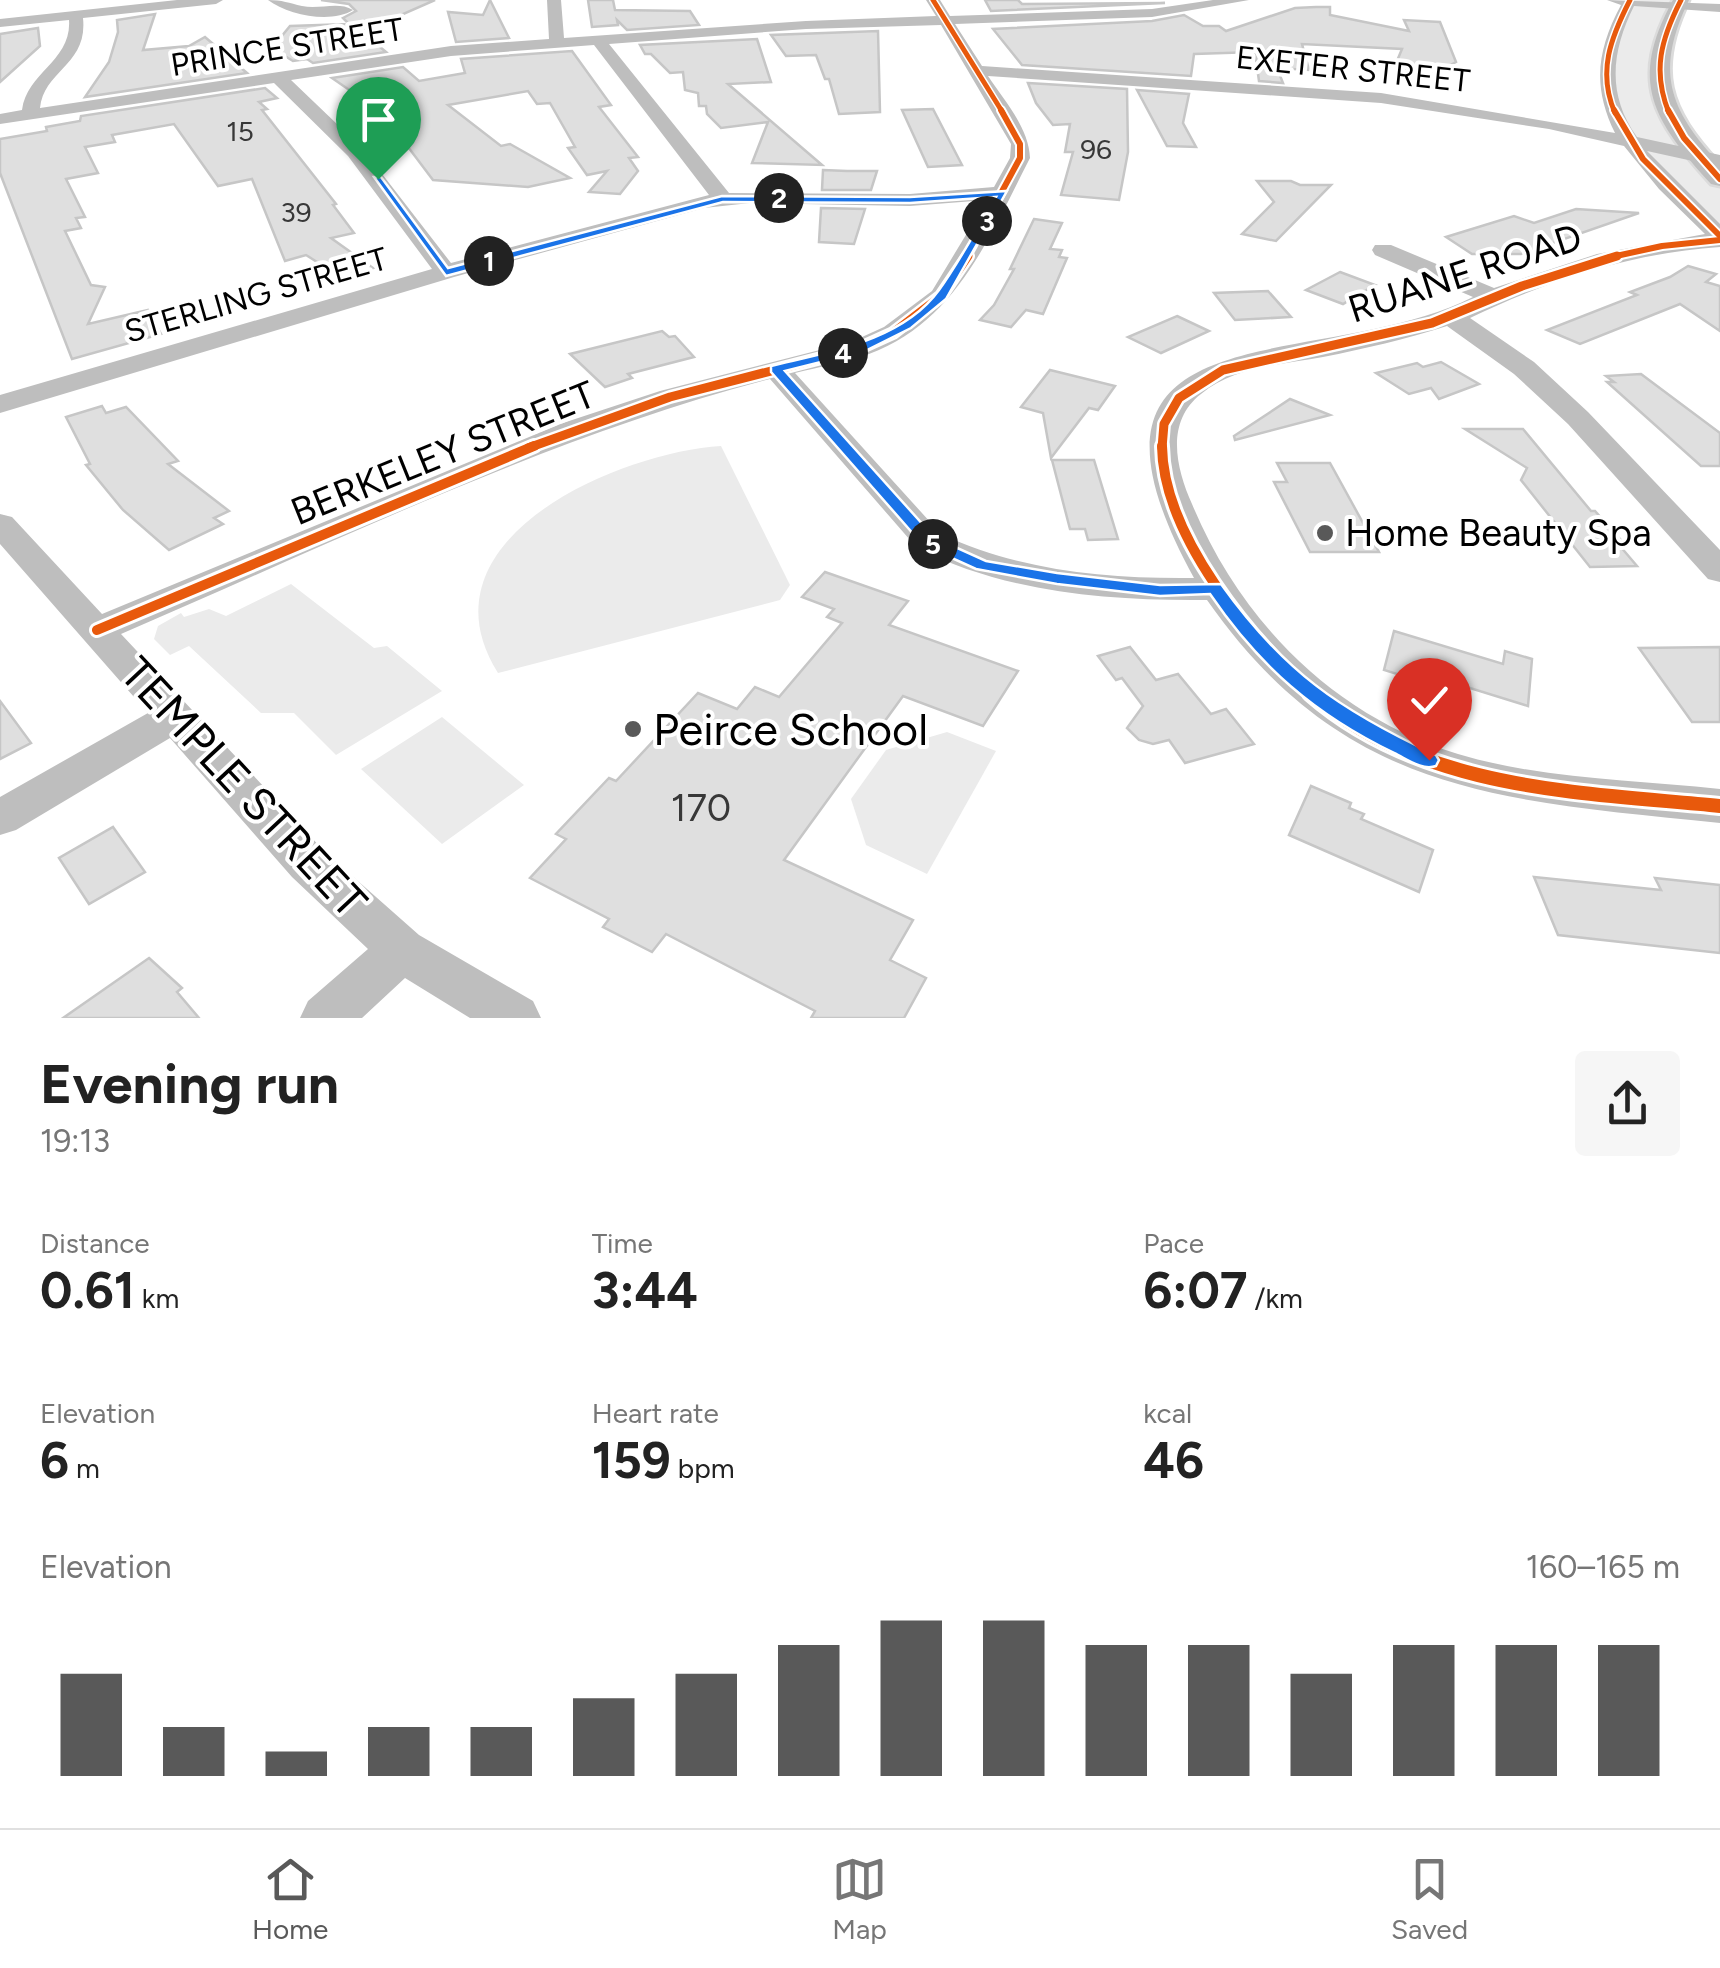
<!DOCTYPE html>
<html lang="en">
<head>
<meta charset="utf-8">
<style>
  :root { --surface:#fff; --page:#f6f6f6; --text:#222; --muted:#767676; --line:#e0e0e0; --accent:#595959 }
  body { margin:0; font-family:Figtree,sans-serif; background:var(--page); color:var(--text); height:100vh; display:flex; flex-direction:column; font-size:38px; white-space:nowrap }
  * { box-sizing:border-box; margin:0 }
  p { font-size:32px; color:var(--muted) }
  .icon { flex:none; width:55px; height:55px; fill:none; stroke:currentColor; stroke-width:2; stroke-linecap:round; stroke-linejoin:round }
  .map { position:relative; height:1018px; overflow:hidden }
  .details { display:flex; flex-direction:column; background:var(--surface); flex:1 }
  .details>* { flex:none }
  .pin { position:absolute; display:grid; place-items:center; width:85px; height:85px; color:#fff; margin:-102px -42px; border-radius:50% 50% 50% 0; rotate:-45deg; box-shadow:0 0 10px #0007 }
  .pin .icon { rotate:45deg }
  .km { position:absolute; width:50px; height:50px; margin:-25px; border-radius:50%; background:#222; color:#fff; font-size:28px; line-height:50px; text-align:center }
  .round { display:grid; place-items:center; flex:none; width:105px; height:105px; border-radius:10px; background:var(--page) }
  .overview { display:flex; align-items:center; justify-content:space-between; height:170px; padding:0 40px }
  h1 { font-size:55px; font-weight:700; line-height:75px }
  .stats { display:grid; grid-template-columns:repeat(3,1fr); gap:15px; height:170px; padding:10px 40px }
  .stats div { display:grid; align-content:center }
  .stats b { font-size:50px; font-weight:700 }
  .stats small { font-size:28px; font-weight:400 }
  .stats p { font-size:28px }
  .chart { height:280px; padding:20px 40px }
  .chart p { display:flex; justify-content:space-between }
  .chart svg { width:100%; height:180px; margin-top:10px; stroke:var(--accent); stroke-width:6 }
  .dock { display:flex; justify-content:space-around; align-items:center; height:140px; border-top:2px solid var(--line); background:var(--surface); font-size:28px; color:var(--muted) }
  .dock a { display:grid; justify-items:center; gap:5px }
  .dock .selected { color:var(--accent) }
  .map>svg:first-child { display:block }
  .green { fill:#ebebeb }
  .building { fill:#dfdfdf; stroke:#c6c6c6; stroke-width:2.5 }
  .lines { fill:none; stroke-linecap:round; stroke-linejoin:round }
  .major-casing { stroke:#dbdbdb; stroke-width:5 }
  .minor { fill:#bebebe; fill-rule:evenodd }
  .major { fill:#bebebe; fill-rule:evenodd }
  .cycleway-far4-casing { stroke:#fff; stroke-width:8 }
  .cycleway-far3-casing { stroke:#fff; stroke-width:10 }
  .cycleway-far2-casing { stroke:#fff; stroke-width:14 }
  .cycleway-far1-casing { stroke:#fff; stroke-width:16 }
  .cycleway-casing { stroke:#fff; stroke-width:20 }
  .cycleway-far4 { stroke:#e8590c; stroke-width:5 }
  .cycleway-far3 { stroke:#e8590c; stroke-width:6 }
  .cycleway-far2 { stroke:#e8590c; stroke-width:9 }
  .cycleway-far1 { stroke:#e8590c; stroke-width:10 }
  .cycleway { stroke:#e8590c; stroke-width:14 }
  .route { fill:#1a73e8; stroke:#fff; stroke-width:2.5 }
  .poi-dot { fill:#595959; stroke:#fff; stroke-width:4 }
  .labels { text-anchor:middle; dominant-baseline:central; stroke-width:8; stroke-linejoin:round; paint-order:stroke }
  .far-number-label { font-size:28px; fill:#383838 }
  .far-street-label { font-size:32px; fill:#000; stroke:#fff }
  .street-label { font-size:38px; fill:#000; stroke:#fff }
  .poi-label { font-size:38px; fill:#000; stroke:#fff; text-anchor:start }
  .near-number-label { font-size:38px; fill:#383838 }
  .near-poi-label { font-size:45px; fill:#000; stroke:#fff; text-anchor:start }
  .near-street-label { font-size:45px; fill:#000; stroke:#fff }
</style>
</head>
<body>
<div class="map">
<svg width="1720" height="1018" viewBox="0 0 1720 1018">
  <rect width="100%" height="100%" fill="#fff"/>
  <g class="green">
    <path d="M 1630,0 L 1681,0 L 1656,84 L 1720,179 L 1720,236 C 1676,190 1614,140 1604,73 C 1601,56 1620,16 1630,0 Z"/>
    <path d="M 721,446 L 790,585 L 780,600 L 498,673 C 414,539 620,452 721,446 Z"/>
    <polygon points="291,584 374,648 387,646 442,691 336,755 294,713 261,713 189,646 170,655 154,639 158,626 181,613 184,617 209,609 226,616"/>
    <polygon points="442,717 524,785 442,844 361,769"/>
    <polygon points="947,732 996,751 927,874 866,845 851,799 886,750"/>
  </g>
  <g class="building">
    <polygon points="321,0 435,0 362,32 386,52 313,63 307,59 293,61 272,48 290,26 349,24 343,18 356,11 349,4"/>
    <polygon points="490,0 509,38 456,42 448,12 483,15"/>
    <polygon points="588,0 613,0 615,10 690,11 699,25 627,30 617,20 618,25 592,27"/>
    <polygon points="985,0 1018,0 1022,4 1165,3 991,11"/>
    <polygon points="1316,7 1330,7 1330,15 1409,31 1404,20 1440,22 1456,62 1421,81 1397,61 1402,49 1302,44 1309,70 1277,68 1283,83 1259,81 1255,52 1194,54 1191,76 1022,65 993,29 1152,21 1184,15 1203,26 1219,26 1226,31 1295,8"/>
    <polygon points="155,14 143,50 189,46 205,37 247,73 85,97 109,62 118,32 117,20"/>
    <polygon points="38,28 40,46 0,82 0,34"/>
    <polygon points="878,31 880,112 839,114 829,79 825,79 816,55 786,56 771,35"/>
    <polygon points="757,39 771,82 728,84 822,165 752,163 768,122 721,128 707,114 706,106 699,106 698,93 685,90 683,72 670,73 651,54 645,54 640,45"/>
    <polygon points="572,51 611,105 599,107 638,157 629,158 638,171 620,194 589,192 607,171 587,175 568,148 575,147 550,103 537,104 528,91 448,105 501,146 510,144 570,178 528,187 433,180 396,131 403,130 368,108 374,107 332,78 403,67 419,81 465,73 461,59"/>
    <polygon points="1028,83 1127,89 1128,152 1119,200 1061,195 1073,152 1065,152 1070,124 1053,125 1036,103"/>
    <polygon points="265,88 277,98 259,102 267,109 262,110 336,204 333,205 354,233 331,238 373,268 342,278 306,255 285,261 252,179 218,186 174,124 112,135 115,142 85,147 98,173 66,179 85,217 76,218 81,228 65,231 91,285 105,287 88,324 148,310 161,334 72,359 0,173 0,139 47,131 46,127 80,121 81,116"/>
    <polygon points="1137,90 1189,94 1183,123 1196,147 1167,146"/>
    <polygon points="933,109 962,165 928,167 902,110"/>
    <polygon points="823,170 847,171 877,171 871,190 822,190"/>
    <polygon points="1257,181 1291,181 1300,185 1331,185 1276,241 1242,234 1274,202"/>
    <polygon points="821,208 865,209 854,244 819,242"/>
    <polygon points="1576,209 1639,213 1521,254 1472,254 1446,237 1514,216 1534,223"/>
    <polygon points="1034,219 1062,223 1050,249 1062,250 1059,257 1067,258 1043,314 1026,310 1011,327 980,320 994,305 1014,269 1010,269"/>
    <polygon points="1688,266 1716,274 1706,282 1720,286 1720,331 1680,304 1580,344 1547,330 1637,295 1630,292 1670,277"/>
    <polygon points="1340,272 1375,285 1343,304 1306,290"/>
    <polygon points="1268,291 1291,317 1235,320 1214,293"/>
    <polygon points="1177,316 1209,331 1161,353 1128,337"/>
    <polygon points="662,331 669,337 675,336 694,357 628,374 632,378 605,387 570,354"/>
    <polygon points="1441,362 1479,384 1439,399 1431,388 1409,394 1376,373 1417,363 1423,367"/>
    <polygon points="1050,370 1115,386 1098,410 1089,408 1051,458 1043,413 1021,407"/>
    <polygon points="1641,374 1720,433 1720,466 1701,466 1607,382 1614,382 1606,376"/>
    <polygon points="1290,399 1330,415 1235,440 1234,436"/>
    <polygon points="102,406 106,413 126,407 178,461 168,464 229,511 214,518 223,524 169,550 123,510 86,465 90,464 66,417"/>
    <polygon points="1465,429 1523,429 1591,511 1595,511 1620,539 1614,539 1637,566 1590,567 1521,480 1527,468"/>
    <polygon points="1052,460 1094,460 1118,539 1088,540 1085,529 1070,529"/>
    <polygon points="1277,463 1330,463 1379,552 1310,552 1274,482 1287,482"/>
    <polygon points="825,572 908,601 889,625 1018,671 983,726 903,696 784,860 913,920 890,960 926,978 904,1018 811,1018 815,1011 666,934 652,952 603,927 609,919 530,878 566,839 556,834 609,778 616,781 698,693 737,709 755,687 779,697 842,623 827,617 834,609 802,597"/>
    <polygon points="1394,631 1503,664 1505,651 1532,659 1528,706 1454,683 1452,691 1384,670"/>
    <polygon points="1130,647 1156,680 1178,674 1211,714 1226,709 1254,744 1185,763 1169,740 1153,744 1139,740 1127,728 1143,706 1122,678 1116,680 1098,656"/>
    <polygon points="1720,647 1720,722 1692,722 1639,648"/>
    <polygon points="0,701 31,743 0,759"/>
    <polygon points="1311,786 1351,803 1349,808 1364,814 1361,819 1433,850 1419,892 1289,835"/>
    <polygon points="113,827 145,872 89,904 59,858"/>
    <polygon points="1534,877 1661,890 1655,878 1720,885 1720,953 1558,935"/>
    <polygon points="149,958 182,988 177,992 199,1018 63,1018"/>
  </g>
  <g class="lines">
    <defs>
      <path id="major" d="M 1673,0 L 1689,0 C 1655,70 1668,109 1720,164 L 1720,186 L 1711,184 C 1653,120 1628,82 1673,0 Z"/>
    </defs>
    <use href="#major" class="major-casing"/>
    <g class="minor">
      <path d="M 177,0 L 223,0 L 216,4 L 83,18 C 88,65 44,70 40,108 L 451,46 L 549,39 L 547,0 L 561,0 L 564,38 L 806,21 L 936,16 L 926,0 L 940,0 L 950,16 L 1152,9 L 1213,0 L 1249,0 L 1152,17 L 955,24 L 982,66 L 1381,93 L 1615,133 C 1592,86 1597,50 1621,5 L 1607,0 L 1720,4 L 1720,12 L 1634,6 C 1612,50 1606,94 1637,137 L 1720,155 L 1720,167 L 1647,151 L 1720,224 L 1720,247 C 1632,253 1548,280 1470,318 L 1534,362 L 1588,412 L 1720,550 L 1720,582 L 1708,579 L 1568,424 L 1514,374 L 1447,326 C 1406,339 1364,349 1323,357 C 1281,365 1235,366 1201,394 C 1165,422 1176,468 1192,504 C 1241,622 1334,716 1458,754 C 1542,779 1633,780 1720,789 L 1720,823 C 1502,800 1344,796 1207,600 C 1108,601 1007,593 917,548 L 770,379 C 545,438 335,542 121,634 L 324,851 L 419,935 L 533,1001 L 541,1018 L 470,1018 L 405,978 L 362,1018 L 300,1018 L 308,1001 L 368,949 L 292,877 L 170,738 L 16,830 L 0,835 L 0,797 L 148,713 L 0,544 L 0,514 L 12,517 L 102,614 L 563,423 L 660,391 L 851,342 L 884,327 L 932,291 L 987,200 L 910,206 L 750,203 L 704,208 L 454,277 L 0,413 L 0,395 L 432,269 L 348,156 L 274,83 L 0,124 L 0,114 L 22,110 C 27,72 72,61 69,20 L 0,27 L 0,19 ZM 941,25 L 1011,144 L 1010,158 L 994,187 L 910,194 L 729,193 L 609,44 L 806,29 ZM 594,45 L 709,195 L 451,263 L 362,148 L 291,80 L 451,56 ZM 988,76 L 1381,103 L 1549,129 L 1624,146 L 1659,189 L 1705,234 L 1597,254 L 1494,288 L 1391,245 L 1375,245 L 1372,250 L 1375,255 L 1473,297 C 1317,376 1042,301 1194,578 C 1107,579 1020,571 941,534 L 795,373 C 819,367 845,362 869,354 C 957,322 991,233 1030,158 C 1029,128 1004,100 988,76 Z"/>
      <path d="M 268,0 C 282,0 289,3 302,6 C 319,10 338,1 353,10 C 331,24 288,15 268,0 Z"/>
    </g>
    <use href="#major" class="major"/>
    <defs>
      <g id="cycleway-far4">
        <polyline points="933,0 1003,113"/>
        <path d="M 1615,113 C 1597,72 1611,37 1630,0"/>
        <path d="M 1669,113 C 1652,71 1661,39 1681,0"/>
      </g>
      <g id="cycleway-far3">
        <polyline points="1614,110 1643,159 1720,236"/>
        <polyline points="1668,110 1684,138 1720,179"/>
        <polyline points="966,258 1020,158 1020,144 1001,110"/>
        <polyline points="1607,258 1662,246 1720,240"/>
      </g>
      <g id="cycleway-far2">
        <polyline points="528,448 670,397 860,348 893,333 941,296 968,256"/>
        <polyline points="1162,448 1164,424 1179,398 1223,370 1432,323 1522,286 1617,256"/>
      </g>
      <g id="cycleway-far1">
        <path d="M 1162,446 C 1163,535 1250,640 1314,696"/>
        <polyline points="97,630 534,446"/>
      </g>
      <path id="cycleway" d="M 1311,693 C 1423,791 1580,792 1720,806"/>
    </defs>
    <use href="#cycleway-far4" class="cycleway-far4-casing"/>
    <use href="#cycleway-far3" class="cycleway-far3-casing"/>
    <use href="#cycleway-far2" class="cycleway-far2-casing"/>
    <use href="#cycleway-far1" class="cycleway-far1-casing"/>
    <use href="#cycleway" class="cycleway-casing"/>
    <use href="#cycleway-far4" class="cycleway-far4"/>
    <use href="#cycleway-far3" class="cycleway-far3"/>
    <use href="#cycleway-far2" class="cycleway-far2"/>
    <use href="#cycleway-far1" class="cycleway-far1"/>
    <use href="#cycleway" class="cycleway"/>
  </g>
  <path class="route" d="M 374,177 L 381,177 L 448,268 L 722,196 L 910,197 L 1007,191 L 946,299 L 911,328 L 865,351 L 785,371 L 935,538 L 986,561 L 1057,573 L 1160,585 L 1221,584 C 1284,672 1340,710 1436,755 L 1439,760 L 1436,766 C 1422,771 1407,759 1394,753 C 1315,715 1259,666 1210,594 L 1160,596 L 1057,584 L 976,569 L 923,545 L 771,372 L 771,366 C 828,352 902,341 939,290 C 960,261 977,228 996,197 L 910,203 L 723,202 L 446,276 Z"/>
  <g class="poi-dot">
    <circle cx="1325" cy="533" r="10"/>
    <circle cx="633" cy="729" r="10"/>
  </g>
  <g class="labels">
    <g class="far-number-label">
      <text x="240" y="131">15</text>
      <text x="1096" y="149">96</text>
      <text x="296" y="212">39</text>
    </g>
    <g class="far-street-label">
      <text transform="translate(287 47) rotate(-9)">PRINCE STREET</text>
      <text transform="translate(1353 69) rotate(6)">EXETER STREET</text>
      <text transform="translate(256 295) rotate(-16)">STERLING STREET</text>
    </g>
    <g class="street-label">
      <text transform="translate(1465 273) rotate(-18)">RUANE ROAD</text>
      <text transform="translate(443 453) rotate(-22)">BERKELEY STREET</text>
    </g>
    <g class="poi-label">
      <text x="1345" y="533">Home Beauty Spa</text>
    </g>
    <g class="near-number-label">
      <text x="701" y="808">170</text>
    </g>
    <g class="near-poi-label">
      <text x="653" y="729">Peirce School</text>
    </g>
    <g class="near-street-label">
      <text transform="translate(244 787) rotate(47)">TEMPLE STREET</text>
    </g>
  </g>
</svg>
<div class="pin" style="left:378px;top:179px;background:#1e9e55"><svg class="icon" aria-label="arrive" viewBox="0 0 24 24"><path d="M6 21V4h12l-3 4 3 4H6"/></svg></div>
<div class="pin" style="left:1429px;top:760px;background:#d93025"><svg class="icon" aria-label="check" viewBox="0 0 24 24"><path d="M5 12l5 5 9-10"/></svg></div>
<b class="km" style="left:489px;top:261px">1</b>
<b class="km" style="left:779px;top:198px">2</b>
<b class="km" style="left:987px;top:221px">3</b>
<b class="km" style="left:843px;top:353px">4</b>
<b class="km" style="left:933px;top:544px">5</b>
</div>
<section class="details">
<div class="overview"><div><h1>Evening run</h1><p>19:13</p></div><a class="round"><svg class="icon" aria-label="share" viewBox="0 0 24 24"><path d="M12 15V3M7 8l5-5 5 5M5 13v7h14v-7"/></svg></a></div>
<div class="stats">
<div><p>Distance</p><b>0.61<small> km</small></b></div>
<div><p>Time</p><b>3:44</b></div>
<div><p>Pace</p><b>6:07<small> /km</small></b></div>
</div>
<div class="stats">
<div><p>Elevation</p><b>6<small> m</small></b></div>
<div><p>Heart rate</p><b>159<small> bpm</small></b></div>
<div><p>kcal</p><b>46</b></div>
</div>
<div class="chart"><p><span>Elevation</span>160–165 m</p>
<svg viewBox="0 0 160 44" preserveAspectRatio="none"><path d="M5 44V19M15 44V32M25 44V38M35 44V32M45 44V32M55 44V25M65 44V19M75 44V12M85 44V6M95 44V6M105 44V12M115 44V12M125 44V19M135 44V12M145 44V12M155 44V12"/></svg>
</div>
</section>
<nav class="dock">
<a class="selected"><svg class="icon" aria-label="home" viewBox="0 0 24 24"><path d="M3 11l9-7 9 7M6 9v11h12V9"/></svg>Home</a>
<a><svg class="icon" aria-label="map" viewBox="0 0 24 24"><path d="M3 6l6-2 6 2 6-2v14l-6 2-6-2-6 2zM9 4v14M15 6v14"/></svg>Map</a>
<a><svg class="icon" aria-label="saved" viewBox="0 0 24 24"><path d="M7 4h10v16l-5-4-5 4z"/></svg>Saved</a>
</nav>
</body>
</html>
